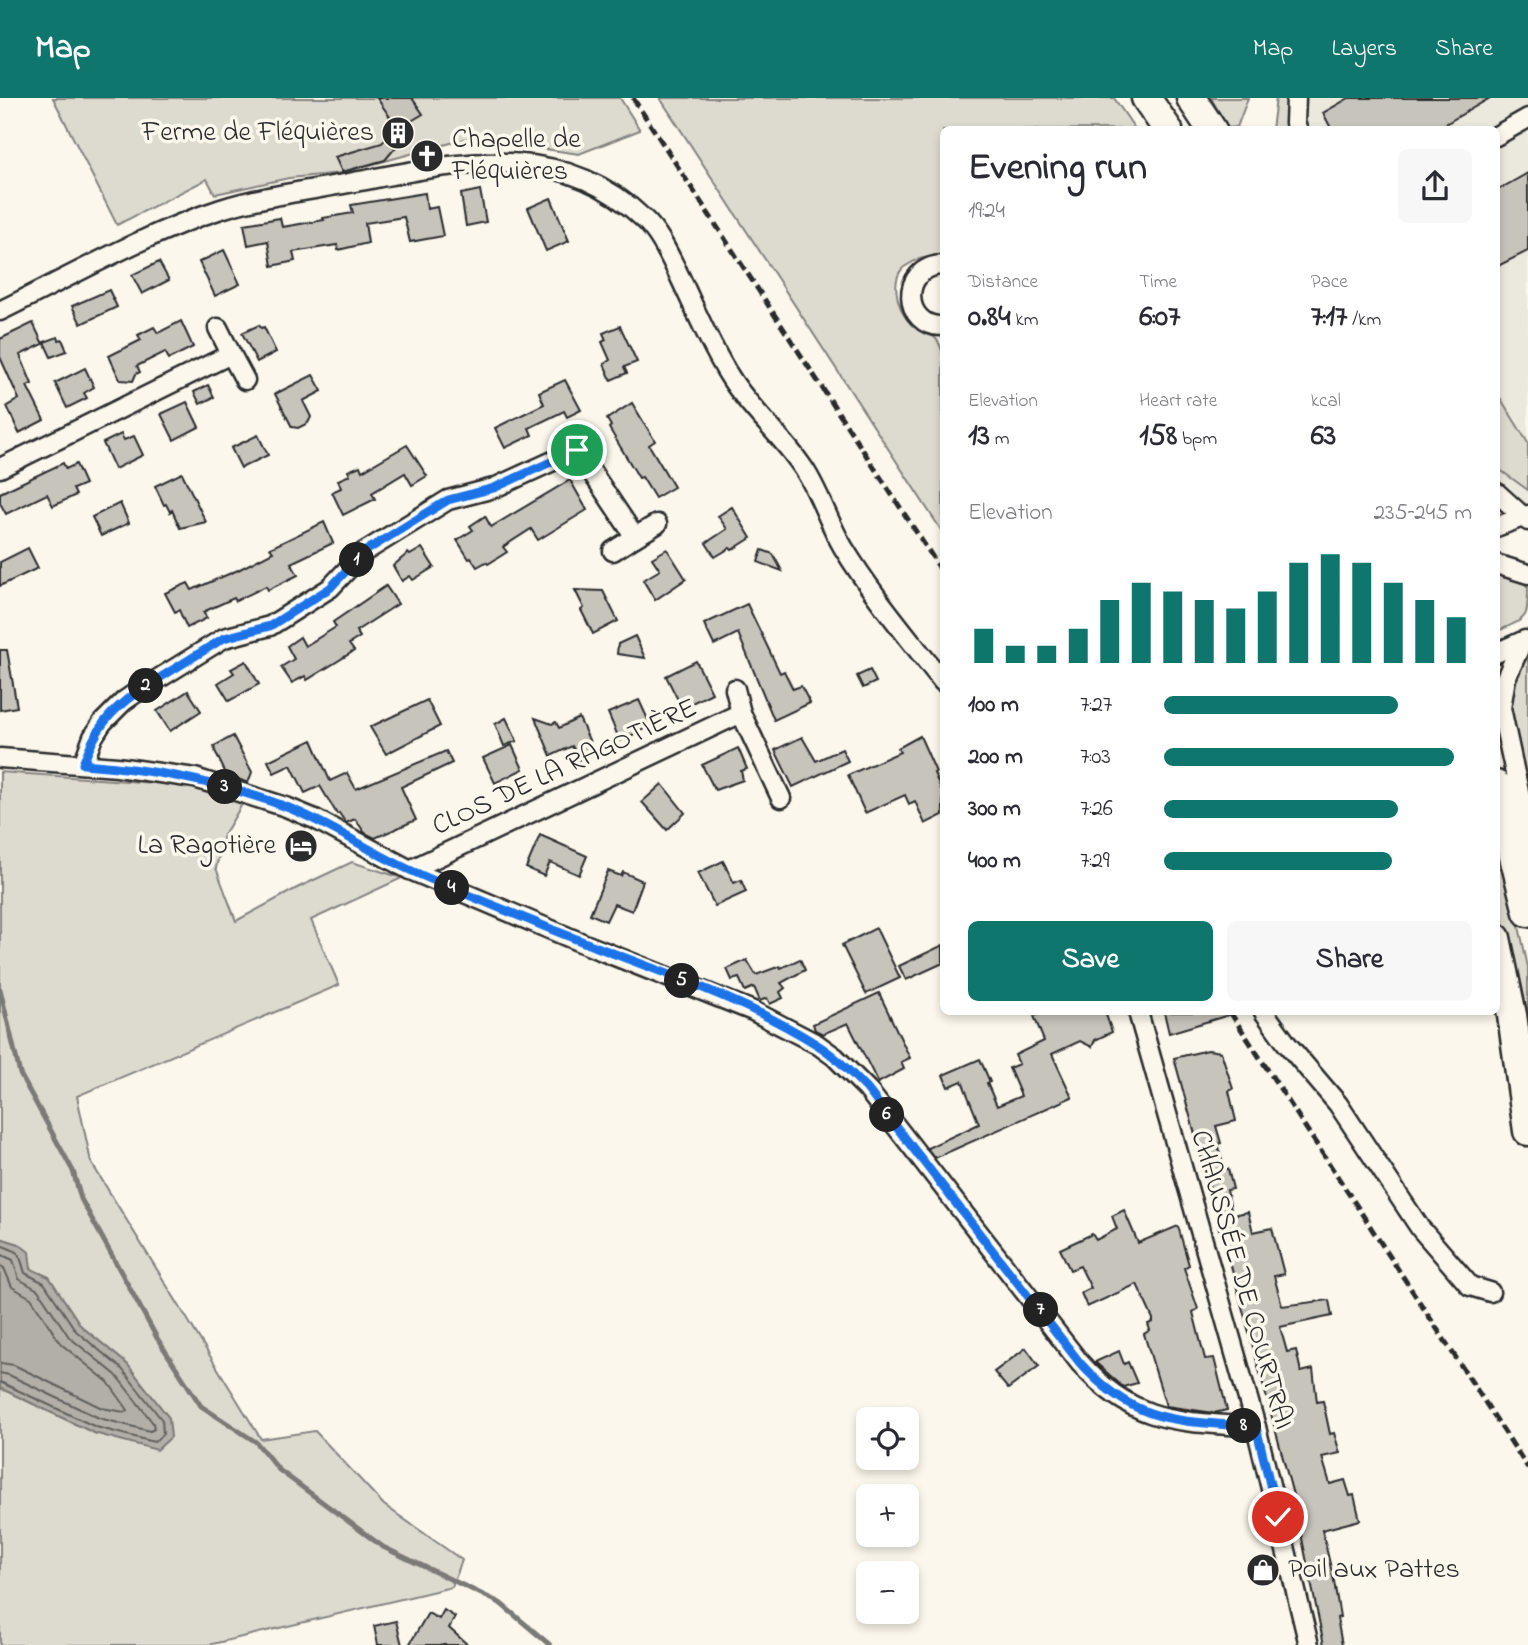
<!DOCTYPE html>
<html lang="en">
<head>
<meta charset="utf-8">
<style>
  :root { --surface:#fff; --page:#f7f7f7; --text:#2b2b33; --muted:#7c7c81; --accent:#0f766e }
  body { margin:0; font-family:"Indie Flower",sans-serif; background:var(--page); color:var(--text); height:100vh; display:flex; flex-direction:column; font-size:26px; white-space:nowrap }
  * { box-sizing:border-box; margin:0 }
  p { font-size:23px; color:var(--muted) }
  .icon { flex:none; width:38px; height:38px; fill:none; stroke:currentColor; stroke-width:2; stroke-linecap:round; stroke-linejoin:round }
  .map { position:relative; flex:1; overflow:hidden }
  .side { position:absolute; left:940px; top:28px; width:560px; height:889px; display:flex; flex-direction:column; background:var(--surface); border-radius:10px; box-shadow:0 4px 10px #0003 }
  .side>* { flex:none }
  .fabs { position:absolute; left:856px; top:1309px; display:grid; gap:14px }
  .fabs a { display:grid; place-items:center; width:63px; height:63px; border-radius:10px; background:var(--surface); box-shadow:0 4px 10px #0003; font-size:35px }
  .pin { position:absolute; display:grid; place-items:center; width:60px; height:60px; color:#fff; margin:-30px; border:4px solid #fff; border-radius:50%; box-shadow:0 2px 7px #0007 }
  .km { position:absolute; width:35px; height:35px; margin:-18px; border-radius:50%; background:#222; color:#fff; font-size:19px; line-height:35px; text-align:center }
  .round { display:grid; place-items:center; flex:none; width:74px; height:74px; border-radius:10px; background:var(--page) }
  .overview { display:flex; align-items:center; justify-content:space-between; height:119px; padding:0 28px }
  h1 { font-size:38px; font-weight:700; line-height:52px }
  .stats { display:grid; grid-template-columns:repeat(3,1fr); gap:10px; height:119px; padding:7px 28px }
  .stats div { display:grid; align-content:center }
  .stats b { font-size:30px; font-weight:700 }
  .stats small { font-size:19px; font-weight:400 }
  .stats p { font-size:19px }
  .chart { height:196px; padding:14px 28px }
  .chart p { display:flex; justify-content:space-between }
  .chart svg { width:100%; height:126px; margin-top:7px; stroke:var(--accent); stroke-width:6 }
  .button { display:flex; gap:14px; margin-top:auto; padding:14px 28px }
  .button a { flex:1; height:80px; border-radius:10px; background:var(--accent); color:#fff; font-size:28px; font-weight:700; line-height:80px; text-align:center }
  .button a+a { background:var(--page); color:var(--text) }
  ul { padding:0 28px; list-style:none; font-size:23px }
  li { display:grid; grid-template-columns:112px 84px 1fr; align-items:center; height:52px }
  li i { height:18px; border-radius:9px; background:var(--accent) }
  header { display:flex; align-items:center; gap:42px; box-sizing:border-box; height:98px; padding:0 35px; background:var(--accent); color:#fff }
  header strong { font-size:33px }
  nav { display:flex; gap:38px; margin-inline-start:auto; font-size:24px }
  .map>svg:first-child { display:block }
  .built { fill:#ebe8de }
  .green { fill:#dddad0; stroke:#84827e; stroke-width:2 }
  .water { fill:#b1afa7; stroke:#7b7a75; stroke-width:2 }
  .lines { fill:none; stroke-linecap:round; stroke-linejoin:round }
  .shore { stroke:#61605d; stroke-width:2 }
  .stream { stroke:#7b7a75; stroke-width:5 }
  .building { fill:#c7c4bc; stroke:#2b2b2b; stroke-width:2 }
  .minor-casing { stroke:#2b2b2b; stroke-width:23 }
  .primary-casing { stroke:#2b2b2b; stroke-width:33 }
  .minor { stroke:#fbf7ec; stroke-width:18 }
  .primary { stroke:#fbf7ec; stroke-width:28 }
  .rail { stroke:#2b2b2b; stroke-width:5; stroke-dasharray:10 5; stroke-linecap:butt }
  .route-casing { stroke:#fff; stroke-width:14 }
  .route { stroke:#1a73e8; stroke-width:9 }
  .labels { text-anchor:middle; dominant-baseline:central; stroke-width:7; stroke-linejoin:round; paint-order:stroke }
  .poi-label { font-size:28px; fill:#2b2b2b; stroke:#fbf7ec; text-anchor:end }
  .street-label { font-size:28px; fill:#2b2b2b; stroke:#fbf7ec }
</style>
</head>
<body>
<header>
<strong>Map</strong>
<nav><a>Map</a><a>Layers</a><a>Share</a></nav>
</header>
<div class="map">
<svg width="1528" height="1547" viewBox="0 0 1528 1547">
  <rect width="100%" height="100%" fill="#fbf7ec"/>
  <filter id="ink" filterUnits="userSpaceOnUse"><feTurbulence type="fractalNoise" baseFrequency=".0143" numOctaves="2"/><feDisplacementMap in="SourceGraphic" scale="14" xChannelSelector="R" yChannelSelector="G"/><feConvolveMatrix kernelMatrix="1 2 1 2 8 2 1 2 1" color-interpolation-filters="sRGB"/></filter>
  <g filter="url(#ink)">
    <polygon class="built" points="1295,0 1528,0 1528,407 1496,378 1496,32 1298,31"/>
    <g class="green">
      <polygon points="53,0 620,0 640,32 579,56 469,40 341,75 289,80 215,96 207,81 117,127"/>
      <path d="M 660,0 L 1114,0 L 1135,31 L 943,32 L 943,161 C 932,158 921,158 911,165 C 908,167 904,168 902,171 C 890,185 899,218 913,227 C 929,239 937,233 943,256 L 943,435 Z"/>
      <polygon points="1211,0 1248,0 1237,29 1228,30"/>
      <polygon points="1276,0 1292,0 1293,31 1272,32"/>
      <polygon points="1496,293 1528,345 1528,392 1496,369"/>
      <path d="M 1496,472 L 1518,479 L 1528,489 C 1528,524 1527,519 1496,534 Z"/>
      <polygon points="1528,560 1528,704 1506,596 1520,567"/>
      <polygon points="0,674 183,687 244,703 224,737 216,770 236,823 297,790 352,764 402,780 311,822 339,887 77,998 91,1064 261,1341 315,1333 384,1407 462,1462 452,1489 208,1547 0,1547 0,1290 94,1335 117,1340 169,1320 127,1266 81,1228 49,1179 31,1171 19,1146 0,1140"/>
      <polygon points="1496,724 1528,869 1528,956 1496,788"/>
    </g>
    <polygon class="water" points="0,1140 19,1146 29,1154 31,1171 49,1179 81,1228 127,1266 169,1320 171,1339 157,1352 94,1335 0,1290"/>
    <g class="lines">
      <g class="shore">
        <path d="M 0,1147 C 23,1155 18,1154 25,1175 L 44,1185 L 76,1233 L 122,1271 L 162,1322 L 163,1336 L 154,1344 L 96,1329 L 0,1284"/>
        <polyline points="0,1156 13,1162 19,1181 38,1192 69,1239 116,1277 153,1325 154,1331 150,1333 99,1320 9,1277 0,1275"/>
        <polyline points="0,1168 4,1170 12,1189 31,1200 61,1246 108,1284 128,1312 124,1314 102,1310 14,1267 0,1265"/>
      </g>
      <polyline class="stream" points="0,891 20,976 73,1073 81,1101 157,1240 201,1308 256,1344 279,1372 383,1449 500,1505 550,1547"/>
    </g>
    <g class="building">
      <polygon points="377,0 412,0 423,16 408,25 406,37 385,62 342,74 335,59 382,45 392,33 394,25"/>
      <polygon points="1349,0 1490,0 1435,32 1332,32 1323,15"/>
      <polygon points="1528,75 1528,153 1496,169 1496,93"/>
      <polygon points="480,92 486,124 466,128 461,96"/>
      <polygon points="425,95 427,111 437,109 443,138 410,144 404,119 365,125 368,145 338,152 337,147 293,154 295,163 272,168 268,143 248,147 244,126 280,120 282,129 324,122 323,120 353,115 351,107"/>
      <polygon points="551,100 569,143 546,153 528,110"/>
      <polygon points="224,152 240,186 215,198 199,164"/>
      <polygon points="159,164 169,182 142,196 132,177"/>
      <polygon points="109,192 117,209 81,226 72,208"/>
      <polygon points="181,223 193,249 169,261 165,254 137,268 140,274 136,276 133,283 120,282 109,258 141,242 138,237 154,229 158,235"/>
      <polygon points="33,225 43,246 20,257 32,286 27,288 44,322 19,335 7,308 19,301 0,259 0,241"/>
      <polygon points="259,227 261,230 264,229 276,254 257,264 242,235"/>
      <polygon points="620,228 637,264 624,269 627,275 611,282 604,266 610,262 602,244 606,242 603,235"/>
      <polygon points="58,239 59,242 62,241 67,253 51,259 44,244"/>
      <polygon points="85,270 94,289 84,295 87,300 67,310 55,285"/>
      <polygon points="313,277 322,293 303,303 311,319 308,325 298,330 292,329 275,296"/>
      <polygon points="565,282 581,312 567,319 564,313 529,330 532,337 505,350 495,330 544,306 539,294"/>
      <polygon points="208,287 214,299 200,306 194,294"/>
      <polygon points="187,304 199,329 174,342 161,316"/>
      <polygon points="632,305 655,343 649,347 674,389 655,400 642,379 639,380 609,330 611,328 607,321"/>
      <polygon points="121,336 124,342 134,338 143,357 115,371 103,345"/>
      <polygon points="258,337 268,357 241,370 231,350"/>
      <polygon points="407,347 427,378 412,387 405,375 372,395 375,401 343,417 332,394 341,390 338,382 350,377 348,373 360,368 362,373"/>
      <polygon points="63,365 66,371 76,366 85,386 73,391 76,397 53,408 47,396 6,416 0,405 0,395"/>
      <polygon points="182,375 206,424 180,430 172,412 170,414 166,406 164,407 155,388"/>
      <polygon points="570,382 587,412 538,442 531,431 503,449 507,454 488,466 486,464 477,469 471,460 469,461 457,442 473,432 470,428 485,418 491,429"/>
      <polygon points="120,405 129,425 101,438 92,419"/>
      <polygon points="732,409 751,440 732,452 730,450 715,459 706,445 727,431 718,418"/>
      <polygon points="324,424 333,445 291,465 298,477 268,492 266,488 236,503 234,500 203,514 207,520 187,530 179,512 175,514 165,495 188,485 192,492 238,472 273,454 270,450"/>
      <polygon points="28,450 38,470 0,488 0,464"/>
      <polygon points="422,450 434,469 413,482 410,478 402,483 393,468 408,455 410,457"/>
      <polygon points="667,451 686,481 655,502 643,482 660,472 652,460"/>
      <polygon points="762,452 773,456 782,473 758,464"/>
      <polygon points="386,488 398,506 356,533 360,539 349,546 354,553 307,582 305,578 292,585 281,569 294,561 287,548 300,539 305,548 336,529 333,524"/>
      <polygon points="575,492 603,493 618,523 593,536 581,512 584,510"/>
      <polygon points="747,506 780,575 784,573 793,591 801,588 810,605 774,622 738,535 714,547 704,526"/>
      <polygon points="635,538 645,560 617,556 618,546"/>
      <polygon points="0,552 7,552 17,609 0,612"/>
      <polygon points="246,563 259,586 229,603 218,585 234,575 231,571"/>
      <polygon points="696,563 712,595 682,610 666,578"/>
      <polygon points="870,572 876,584 863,590 857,578"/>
      <polygon points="188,593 201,613 170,633 157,613"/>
      <polygon points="427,602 440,628 386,656 370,629"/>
      <polygon points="639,602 651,628 620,643 608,615"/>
      <polygon points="506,620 517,643 504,648 495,626"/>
      <polygon points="535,620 552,626 556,624 559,630 579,620 595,655 579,662 572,648 551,658"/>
      <polygon points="233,638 252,674 248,685 226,676 215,653 214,648"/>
      <polygon points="920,638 936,674 934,675 943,696 943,717 925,726 915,703 909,706 905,697 865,715 848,677 900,654 898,650"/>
      <polygon points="802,639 816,663 842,651 848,663 793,689 775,652"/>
      <polygon points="312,642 330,683 347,675 356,691 446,653 452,665 401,689 416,722 375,740 365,735 355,721 346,725 339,715 337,716 320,688 305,695 291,667 274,675 268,663"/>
      <polygon points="512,647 523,671 495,685 483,660"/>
      <polygon points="738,650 747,671 741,673 743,682 715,692 702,667"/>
      <polygon points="662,686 685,715 667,732 642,704"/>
      <polygon points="540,737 587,758 579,777 550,764 544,778 526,770"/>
      <polygon points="723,763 734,785 741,782 746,794 715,808 698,775"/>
      <polygon points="608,773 621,778 623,774 643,783 632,813 614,806 606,823 590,816"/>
      <polygon points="876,830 900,880 866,896 842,847"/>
      <polygon points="943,847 943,865 906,882 899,868"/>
      <polygon points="800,861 805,872 781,885 785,890 780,894 783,900 770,906 767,900 760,903 754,889 745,893 739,880 732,882 727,871 747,862 756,877 780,868 781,870"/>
      <polygon points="879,895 910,960 901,964 904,971 878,985 848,925 823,936 815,932 813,926"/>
      <polygon points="1046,914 1105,914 1112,934 1095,942 1092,949 1080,943 1052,956 1072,999 935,1060 927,1050 979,1026 962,983 948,989 943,977 980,961 990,984 987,985 997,1008 1021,998 1009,970 1019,966 1015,957 1044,943 1034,918"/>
      <polygon points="1164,914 1229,914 1229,917 1169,935"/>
      <polygon points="1208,952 1221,954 1233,991 1229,993 1236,1023 1216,1028 1221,1045 1217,1046 1225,1071 1228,1071 1233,1091 1227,1092 1232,1117 1248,1114 1253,1134 1272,1130 1284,1176 1274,1178 1282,1208 1329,1202 1332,1218 1280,1229 1287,1254 1296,1252 1301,1274 1313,1271 1317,1304 1323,1303 1330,1336 1334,1335 1340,1355 1322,1359 1330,1386 1345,1382 1350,1398 1354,1397 1360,1422 1322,1432 1334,1483 1340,1519 1337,1520 1342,1547 1324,1547 1293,1397 1221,1131 1219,1131 1214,1105 1174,960"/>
      <polygon points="1124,1112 1138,1145 1178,1128 1189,1167 1184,1170 1198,1211 1193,1214 1205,1261 1214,1260 1227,1312 1214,1315 1166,1308 1144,1236 1150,1232 1148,1226 1153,1224 1153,1221 1137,1186 1087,1209 1081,1195 1091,1190 1080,1168 1070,1172 1060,1151 1092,1136 1096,1142 1117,1131 1112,1118"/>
      <polygon points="1026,1250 1039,1268 1008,1291 994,1274"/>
      <polygon points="1119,1253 1124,1266 1128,1264 1137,1285 1123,1289 1095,1264"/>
      <polygon points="444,1512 455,1519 449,1530 468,1547 409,1547 428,1515 439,1521"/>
      <polygon points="396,1523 402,1547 378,1547 374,1528"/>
    </g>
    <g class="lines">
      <defs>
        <g id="minor">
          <polyline points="1296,0 1295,25 1298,32"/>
          <polyline points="1496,38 1528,20"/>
          <path d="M 943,167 C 899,168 902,230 943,228"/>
          <path d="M 0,213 C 72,178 144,136 221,111 C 262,98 306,93 349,85 C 453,66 558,38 644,121 C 659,135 668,155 677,173 C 694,208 709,246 730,279 C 751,313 782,337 804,371 C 820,395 828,424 843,449 C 872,497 909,540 943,584"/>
          <polyline points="231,256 245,282"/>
          <polyline points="0,370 231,256 218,230"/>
          <polyline points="1496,394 1528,423"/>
          <polyline points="1496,429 1528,417"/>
          <polyline points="613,453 635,439"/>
          <polyline points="1496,466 1528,476"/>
          <polyline points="1496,555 1525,542"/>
          <polyline points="735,591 741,615 781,700"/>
          <path d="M 0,660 L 117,669 L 195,680 L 286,709 L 315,721 L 410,772 L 587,847 L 753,913 L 817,946 L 835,959 L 867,991 L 1080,1265 C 1135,1327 1179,1323 1256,1329"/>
          <polyline points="83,666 93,639 102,625 124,603 137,594 224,540 270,528 330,490 364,454 448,402 494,390 577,352 635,439 657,426"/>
          <polyline points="1521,767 1527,731 1501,610 1506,580 1522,544"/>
          <polyline points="410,772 741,615"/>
          <polyline points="1138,914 1256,1329 1309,1547"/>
          <polyline points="1264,914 1287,946 1338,1006 1420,1130 1470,1188 1490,1194"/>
        </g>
        <g id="primary">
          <polyline points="1146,0 1168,32"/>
          <polyline points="1191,0 1212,32"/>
          <polyline points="1496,687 1528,814"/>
          <polyline points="1496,840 1512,917 1528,1033"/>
        </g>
      </defs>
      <use href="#minor" class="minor-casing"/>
      <use href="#primary" class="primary-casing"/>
      <use href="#minor" class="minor"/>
      <use href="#primary" class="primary"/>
      <g class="rail">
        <polyline points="633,0 943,475"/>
        <polyline points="1230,914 1528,1370"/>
      </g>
    </g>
  </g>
  <g class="lines" filter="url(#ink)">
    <defs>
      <path id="route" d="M 577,352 L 494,390 L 448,402 L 364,454 L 330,490 L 270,528 L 224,540 L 137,594 C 107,615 95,633 83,666 C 152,671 219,684 284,708 C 329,725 368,753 412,773 C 452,791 493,807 534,824 C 625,863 732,893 816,946 C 836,958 851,975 867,991 L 1080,1265 C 1137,1328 1178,1322 1256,1329 L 1278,1419"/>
    </defs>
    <use href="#route" class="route-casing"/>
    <use href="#route" class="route"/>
  </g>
  <defs>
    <symbol id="building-disc" viewBox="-11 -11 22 22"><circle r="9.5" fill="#2b2b2b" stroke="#fbf7ec"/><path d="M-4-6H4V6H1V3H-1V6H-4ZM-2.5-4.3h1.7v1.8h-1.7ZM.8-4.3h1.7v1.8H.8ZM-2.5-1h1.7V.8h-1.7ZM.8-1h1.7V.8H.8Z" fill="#fff"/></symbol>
    <symbol id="church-disc" viewBox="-11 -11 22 22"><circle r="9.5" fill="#2b2b2b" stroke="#fbf7ec"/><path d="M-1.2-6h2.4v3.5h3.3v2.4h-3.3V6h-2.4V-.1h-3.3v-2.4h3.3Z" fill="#fff"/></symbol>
    <symbol id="hotel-disc" viewBox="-11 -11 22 22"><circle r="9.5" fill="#2b2b2b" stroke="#fbf7ec"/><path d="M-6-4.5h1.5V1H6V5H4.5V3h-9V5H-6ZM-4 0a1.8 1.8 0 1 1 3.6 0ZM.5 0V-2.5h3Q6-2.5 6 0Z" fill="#fff"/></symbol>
    <symbol id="shop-disc" viewBox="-11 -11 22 22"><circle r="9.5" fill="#2b2b2b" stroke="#fbf7ec"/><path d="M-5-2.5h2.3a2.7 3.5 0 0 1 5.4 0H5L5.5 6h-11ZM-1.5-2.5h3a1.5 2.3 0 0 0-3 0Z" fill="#fff"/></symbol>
  </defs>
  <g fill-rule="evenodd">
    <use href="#building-disc" x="379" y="16" width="38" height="38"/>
    <use href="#church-disc" x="408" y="39" width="38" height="38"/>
    <use href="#hotel-disc" x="282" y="729" width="38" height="38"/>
    <use href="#shop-disc" x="1244" y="1453" width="38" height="38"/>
  </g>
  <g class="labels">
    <g class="poi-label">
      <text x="374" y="35">Ferme de Fléquières</text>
      <text x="452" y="42" text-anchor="start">Chapelle de<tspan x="452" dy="32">Fléquières</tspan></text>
      <text x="276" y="748">La Ragotière</text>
      <text x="1288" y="1472" text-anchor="start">Poil aux Pattes</text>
    </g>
    <g class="street-label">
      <text transform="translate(565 670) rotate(-25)">CLOS DE LA RAGOTIÈRE</text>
      <text transform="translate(1241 1182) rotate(74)">CHAUSSÉE DE COURTRAI</text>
    </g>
  </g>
</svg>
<div class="fabs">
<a><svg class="icon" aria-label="locate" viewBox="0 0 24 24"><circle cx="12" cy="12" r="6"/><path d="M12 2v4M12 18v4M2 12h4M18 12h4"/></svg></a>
<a>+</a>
<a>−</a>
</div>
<div class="pin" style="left:577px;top:352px;background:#1e9e55"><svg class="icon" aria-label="arrive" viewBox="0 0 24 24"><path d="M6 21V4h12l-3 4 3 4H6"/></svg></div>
<div class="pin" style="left:1278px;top:1419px;background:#d93025"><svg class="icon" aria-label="check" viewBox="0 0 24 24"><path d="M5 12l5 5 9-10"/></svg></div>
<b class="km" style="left:357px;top:462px">1</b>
<b class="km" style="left:146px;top:588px">2</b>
<b class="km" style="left:225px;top:689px">3</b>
<b class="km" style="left:452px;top:790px">4</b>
<b class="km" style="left:682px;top:883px">5</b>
<b class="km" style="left:887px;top:1017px">6</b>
<b class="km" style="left:1041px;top:1212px">7</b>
<b class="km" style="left:1244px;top:1328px">8</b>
<section class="side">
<div class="overview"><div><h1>Evening run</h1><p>19:24</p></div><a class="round"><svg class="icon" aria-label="share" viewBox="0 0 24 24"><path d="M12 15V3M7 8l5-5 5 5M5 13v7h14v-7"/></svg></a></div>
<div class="stats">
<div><p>Distance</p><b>0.84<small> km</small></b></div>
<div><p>Time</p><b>6:07</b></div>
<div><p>Pace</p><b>7:17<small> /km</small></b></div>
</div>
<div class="stats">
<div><p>Elevation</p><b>13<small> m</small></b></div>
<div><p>Heart rate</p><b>158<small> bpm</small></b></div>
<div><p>kcal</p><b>63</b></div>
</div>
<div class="chart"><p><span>Elevation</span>235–245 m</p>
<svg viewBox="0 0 160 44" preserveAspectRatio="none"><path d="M5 44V32M15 44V38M25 44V38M35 44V32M45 44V22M55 44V16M65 44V19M75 44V22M85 44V25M95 44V19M105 44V9M115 44V6M125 44V9M135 44V16M145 44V22M155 44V28"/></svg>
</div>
<ul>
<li><b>100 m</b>7:27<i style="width:76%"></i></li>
<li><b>200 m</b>7:03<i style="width:94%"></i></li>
<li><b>300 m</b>7:26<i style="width:76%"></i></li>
<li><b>400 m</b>7:29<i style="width:74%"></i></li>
</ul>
<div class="button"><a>Save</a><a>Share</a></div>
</section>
</div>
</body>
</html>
